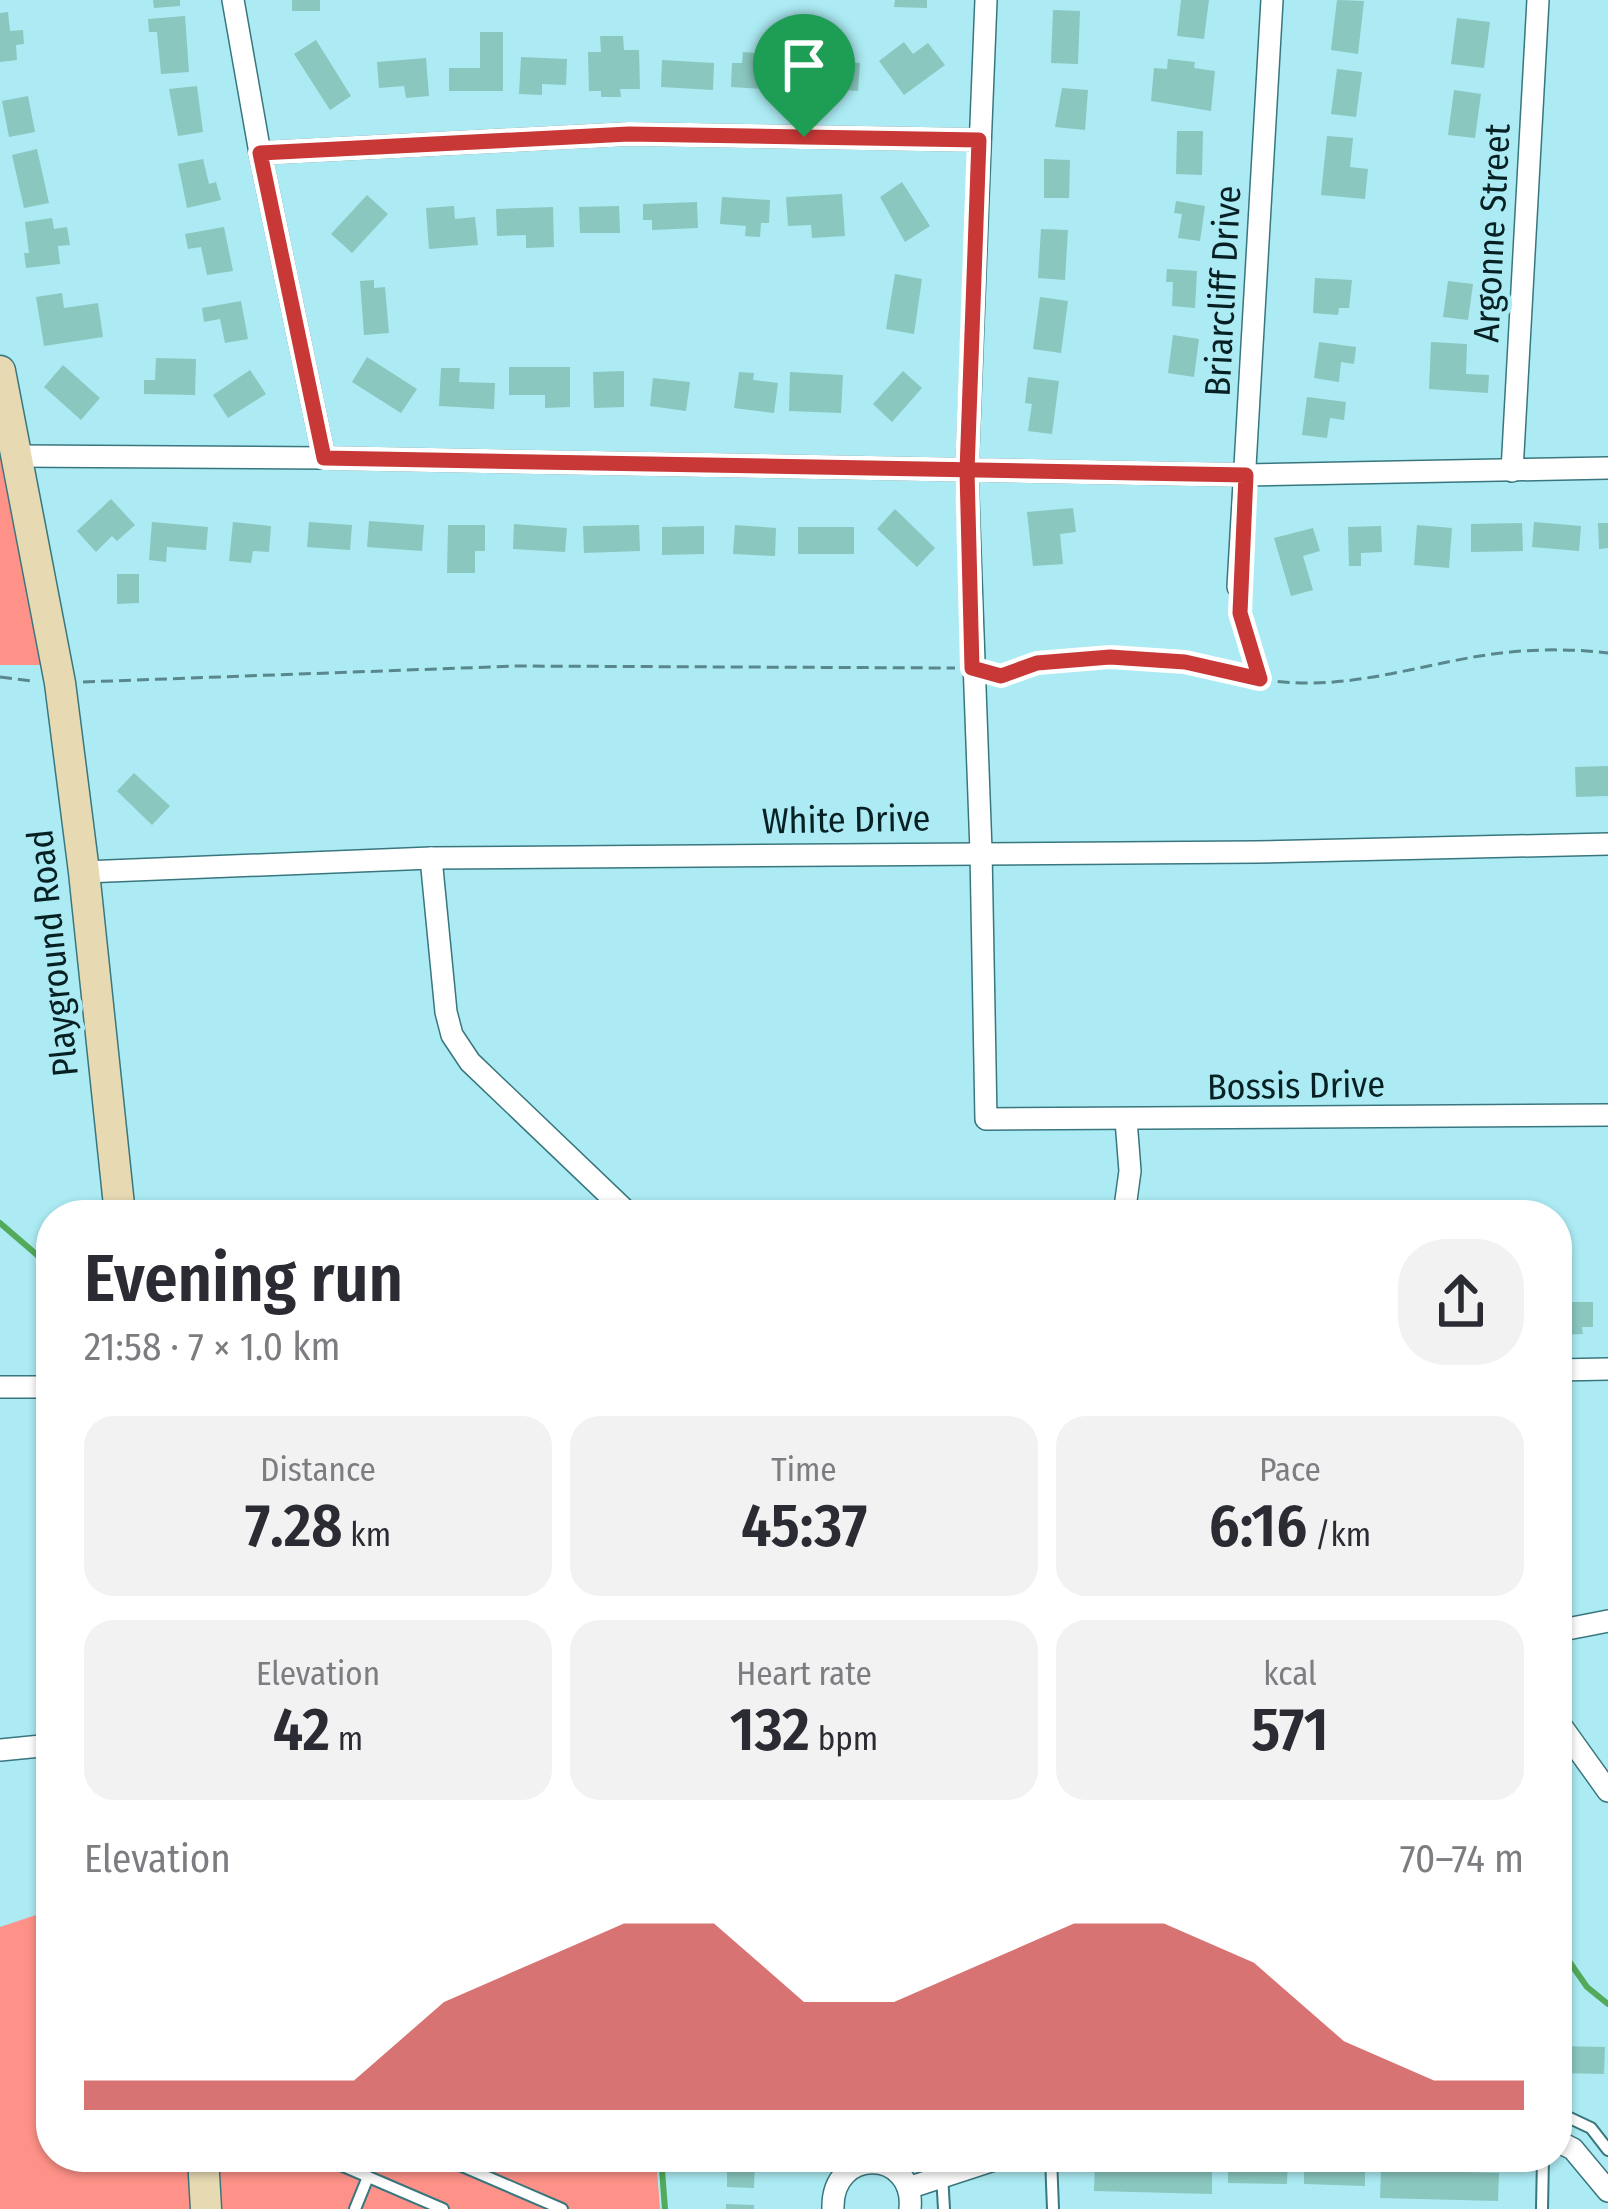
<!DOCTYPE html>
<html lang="en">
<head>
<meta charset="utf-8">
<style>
  :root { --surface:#fff; --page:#f2f2f3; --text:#2b2b33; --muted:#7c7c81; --accent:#c73837 }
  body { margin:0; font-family:"Fira Sans Condensed",sans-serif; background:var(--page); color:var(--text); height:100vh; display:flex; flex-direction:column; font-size:45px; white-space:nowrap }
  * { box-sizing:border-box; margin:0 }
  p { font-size:39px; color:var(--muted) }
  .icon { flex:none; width:66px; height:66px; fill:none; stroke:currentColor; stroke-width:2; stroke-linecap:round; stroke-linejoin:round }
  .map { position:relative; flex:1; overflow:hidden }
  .details { position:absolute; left:36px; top:1200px; width:1536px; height:972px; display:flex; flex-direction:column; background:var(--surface); border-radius:48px; box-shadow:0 3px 9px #0004 }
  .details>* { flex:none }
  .pin { position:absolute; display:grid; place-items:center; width:102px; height:102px; color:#fff; margin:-123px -51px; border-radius:50% 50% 50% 0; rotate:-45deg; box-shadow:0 0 12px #0007 }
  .pin .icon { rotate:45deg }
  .round { display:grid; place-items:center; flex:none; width:126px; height:126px; border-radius:48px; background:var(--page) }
  .head { display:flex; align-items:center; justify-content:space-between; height:204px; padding:0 48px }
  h1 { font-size:66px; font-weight:600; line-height:90px }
  .figures { display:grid; grid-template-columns:repeat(3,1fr); gap:18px; height:204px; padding:12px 48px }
  .figures div { display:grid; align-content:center; border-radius:30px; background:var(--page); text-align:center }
  .figures b { font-size:60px; font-weight:600 }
  .figures small { font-size:33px; font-weight:400 }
  .figures p { font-size:33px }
  .chart { height:336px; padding:24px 48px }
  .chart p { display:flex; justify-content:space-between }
  .chart svg { width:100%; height:216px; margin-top:12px; fill:var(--accent); opacity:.7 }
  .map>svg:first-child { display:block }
  .green { fill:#fe9188 }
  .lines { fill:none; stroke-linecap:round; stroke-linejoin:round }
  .stream { stroke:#53aa5b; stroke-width:6 }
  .building { fill:#89c7bf }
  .lane-casing { stroke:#39777e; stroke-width:14 }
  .street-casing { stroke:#39777e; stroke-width:24 }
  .secondary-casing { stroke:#39777e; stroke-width:33 }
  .path { stroke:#5a878d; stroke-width:3; stroke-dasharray:12 6; stroke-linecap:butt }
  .lane { stroke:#fff; stroke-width:10 }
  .street { stroke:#fff; stroke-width:21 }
  .secondary { stroke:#e7dab2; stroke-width:30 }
  .route-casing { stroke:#fff; stroke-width:24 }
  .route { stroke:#c73837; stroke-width:15 }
  .labels { text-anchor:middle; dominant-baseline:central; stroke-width:9; stroke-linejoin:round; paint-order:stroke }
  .street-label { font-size:36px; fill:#062023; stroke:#acebf3 }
</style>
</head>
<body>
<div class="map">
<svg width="1608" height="2209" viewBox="0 0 1608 2209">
  <rect width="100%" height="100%" fill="#acebf3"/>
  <g class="green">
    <polygon points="0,446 41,665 0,665"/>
    <polygon points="51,1910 51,2157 656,2157 660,2209 0,2209 0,1927"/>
  </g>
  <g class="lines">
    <g class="stream">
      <polyline points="0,1223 51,1267"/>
      <polyline points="1557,1944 1587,1987 1608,2004"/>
      <polyline points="661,2157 665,2209"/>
    </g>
  </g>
  <g class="building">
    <polygon points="153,0 180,0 180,6 154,8"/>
    <rect x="292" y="0" width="28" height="11"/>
    <polygon points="895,0 927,0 927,8 894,7"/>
    <polygon points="1181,0 1209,0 1204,39 1177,36"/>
    <polygon points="1337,0 1364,1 1358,54 1331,50"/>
    <polygon points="1053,10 1080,11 1078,64 1051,63"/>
    <polygon points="8,12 10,31 23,30 24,44 16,45 17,60 0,62 0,13"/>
    <polygon points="185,16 189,72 161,74 157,32 149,32 148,19"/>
    <polygon points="1457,18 1490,22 1484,68 1451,64"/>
    <polygon points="480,32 503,32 503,91 449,91 449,68 480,68"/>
    <polygon points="600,36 623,36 624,50 639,50 640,89 620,89 621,97 601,97 601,91 589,91 588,52 601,52"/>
    <polygon points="316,40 351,96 330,110 294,54"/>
    <polygon points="904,42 913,54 928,43 945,65 904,95 879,61"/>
    <polygon points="743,52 756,53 756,62 783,64 782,90 731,87 732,63 742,63"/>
    <polygon points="521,57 567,59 566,85 542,84 542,95 519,94"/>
    <polygon points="426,58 429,96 406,98 404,86 379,88 377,62"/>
    <polygon points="1168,59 1195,62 1194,68 1215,71 1211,111 1151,101 1154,68 1167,69"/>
    <polygon points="662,60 714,63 713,90 661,87"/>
    <polygon points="821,60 860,63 858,91 805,87 807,63 821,64"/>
    <polygon points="1337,69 1362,72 1356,117 1331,114"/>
    <polygon points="197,86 203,132 178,136 169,89"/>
    <polygon points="1062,88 1088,90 1085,130 1055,127"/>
    <polygon points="1454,90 1481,94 1475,138 1448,135"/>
    <polygon points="28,96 35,132 9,137 2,101"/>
    <polygon points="1177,131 1203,131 1202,175 1176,174"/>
    <polygon points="1327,136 1353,138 1350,167 1368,169 1365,199 1321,195"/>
    <polygon points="37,149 49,203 24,208 12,155"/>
    <polygon points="203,159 209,184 216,182 221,200 187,208 178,164"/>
    <polygon points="1044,159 1070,160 1069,198 1044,198"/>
    <polygon points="902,182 930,226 905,242 880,197"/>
    <polygon points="842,194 845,236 812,238 811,225 788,226 786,197"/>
    <polygon points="367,195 388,214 352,253 331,234"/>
    <polygon points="722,197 770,200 769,223 761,223 760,237 745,236 746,226 720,224"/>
    <polygon points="1176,201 1205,206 1200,241 1178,238 1182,214 1174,213"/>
    <polygon points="697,202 698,228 652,230 652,220 643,220 643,204"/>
    <polygon points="454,206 455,219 475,217 478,245 429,249 426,208"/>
    <polygon points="619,206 620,233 580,233 579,207"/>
    <polygon points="553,207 554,247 526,248 526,235 497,236 496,209"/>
    <polygon points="52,218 54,229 67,227 70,245 58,246 60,264 26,268 24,253 29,253 25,222"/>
    <polygon points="224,227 233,271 207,275 201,247 188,249 185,234"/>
    <polygon points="1041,229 1068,230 1065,280 1038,278"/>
    <polygon points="1167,269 1197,271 1195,308 1172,306 1173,282 1166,282"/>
    <polygon points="895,274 922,279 914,334 886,329"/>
    <polygon points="1315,278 1352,280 1349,308 1339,308 1338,315 1313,313"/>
    <polygon points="374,280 374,288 385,287 389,333 364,335 360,281"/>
    <polygon points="1448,281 1473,284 1468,320 1443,317"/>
    <polygon points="62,293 64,308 98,303 103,337 44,346 36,297"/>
    <polygon points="1040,297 1068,301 1061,353 1033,349"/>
    <polygon points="241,301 248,339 225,343 220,319 204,322 202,308"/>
    <polygon points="1173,335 1199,339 1194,377 1168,373"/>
    <polygon points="1319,342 1356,347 1354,364 1341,362 1339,382 1314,378"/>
    <polygon points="1431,342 1467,344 1466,374 1489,375 1488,393 1429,389"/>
    <polygon points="367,357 417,389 401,413 352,382"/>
    <polygon points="156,358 196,359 195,395 144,394 144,380 155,380"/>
    <polygon points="63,365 100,398 81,420 44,387"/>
    <polygon points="509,367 570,367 570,407 545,408 545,395 509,395"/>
    <polygon points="441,368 460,368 459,382 495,383 494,409 439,406"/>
    <polygon points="250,370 266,394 228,418 213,395"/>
    <polygon points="624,371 624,407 594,408 593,372"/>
    <polygon points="903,371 922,388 892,422 873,404"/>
    <polygon points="739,372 754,373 753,380 778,383 774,413 734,408"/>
    <polygon points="790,372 843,375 841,413 789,411"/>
    <polygon points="1028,377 1059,381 1052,434 1028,431 1032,404 1025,403"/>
    <polygon points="653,378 690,382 686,411 650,406"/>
    <polygon points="1307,397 1346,402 1344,420 1330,418 1327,438 1302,435"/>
    <polygon points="111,499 135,525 117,541 112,536 96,552 77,531"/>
    <polygon points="1073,508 1076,532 1060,534 1063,564 1033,566 1027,512"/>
    <polygon points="895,509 935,548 917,567 877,529"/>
    <polygon points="369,521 424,525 422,551 367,547"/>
    <polygon points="152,522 208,527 206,550 167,547 166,562 149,560"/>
    <polygon points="233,522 271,526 269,552 253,551 251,563 229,561"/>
    <polygon points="309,522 352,525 350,550 307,547"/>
    <polygon points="1534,522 1581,526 1579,551 1532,547"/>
    <polygon points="1522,523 1523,551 1471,552 1471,524"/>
    <polygon points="1598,523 1608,523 1608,548 1599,549"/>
    <polygon points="514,524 567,528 565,552 513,549"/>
    <polygon points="448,525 485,525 485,551 475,551 475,573 447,573"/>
    <polygon points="639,525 640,551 584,553 583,526"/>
    <polygon points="735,525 776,528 775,556 733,554"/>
    <polygon points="1417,525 1452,528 1449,568 1414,565"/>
    <polygon points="704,526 704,554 662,555 662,527"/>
    <polygon points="1381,526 1382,552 1361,553 1361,566 1349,566 1348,527"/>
    <rect x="798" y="527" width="56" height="27"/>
    <polygon points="1313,528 1320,551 1303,556 1313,590 1291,596 1274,538"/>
    <polygon points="117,574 139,574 139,603 117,604"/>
    <polygon points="1608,766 1608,796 1576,797 1575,767"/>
    <polygon points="134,773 170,806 152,825 117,791"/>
    <polygon points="1557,1302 1593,1302 1593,1327 1582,1327 1583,1334 1557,1335"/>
    <polygon points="1557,2046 1605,2047 1604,2074 1557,2073"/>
    <polygon points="727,2157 755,2157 754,2188 727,2187"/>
    <polygon points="1228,2157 1288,2157 1287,2184 1228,2183"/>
    <polygon points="1304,2157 1365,2158 1365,2186 1304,2184"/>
    <polygon points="1095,2164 1212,2167 1212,2194 1094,2191"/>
    <polygon points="1381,2170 1499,2173 1498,2201 1380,2198"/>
    <polygon points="726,2204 754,2205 754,2209 726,2209"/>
  </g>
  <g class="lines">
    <defs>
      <g id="lane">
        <polyline points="1557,2112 1591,2128 1608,2150"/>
        <polyline points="322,2157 443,2209"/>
        <polyline points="441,2157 562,2209"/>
        <polyline points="941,2157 944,2209"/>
        <polyline points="1051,2157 1053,2209"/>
        <polyline points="355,2209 368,2177"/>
        <polyline points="1542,2209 1543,2157"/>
      </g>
      <g id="street">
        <polyline points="233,0 260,153 324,458"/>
        <polyline points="986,0 967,471 981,851 986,1119 1608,1115"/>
        <polyline points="260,153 629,134 979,140"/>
        <polyline points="17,456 324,458 1246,475 1608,468"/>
        <polyline points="1512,471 1538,0"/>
        <polyline points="1238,587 1272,0"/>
        <polyline points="431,858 446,1012 452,1035 470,1062 630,1215"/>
        <polyline points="84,872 431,858 1256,852 1608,844"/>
        <polyline points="1124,1215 1130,1171 1126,1120"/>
        <polyline points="1557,1370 1608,1369"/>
        <polyline points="0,1387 51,1387"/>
        <polyline points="1557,1631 1608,1621"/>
        <polyline points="1557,1720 1608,1791"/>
        <polyline points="0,1750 51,1745"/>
        <polyline points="1557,2141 1573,2149 1608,2191"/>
        <polyline points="908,2188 1003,2157"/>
        <path d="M 833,2209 C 831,2146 916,2149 910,2209"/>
      </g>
      <g id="secondary">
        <polyline points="0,371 60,683 84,872 120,1215"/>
        <polyline points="203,2157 206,2209"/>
      </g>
    </defs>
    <use href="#lane" class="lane-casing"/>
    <use href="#street" class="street-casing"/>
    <use href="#secondary" class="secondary-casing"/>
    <g class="path">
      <polyline points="1239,606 1260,678"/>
      <path d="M 994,675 C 1009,677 1022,667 1037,664 C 1059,658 1087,657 1110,657 C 1178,656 1242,684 1309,683 C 1367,683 1424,665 1480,656 C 1522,649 1566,648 1608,653"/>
      <polyline points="0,677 32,681"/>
      <polyline points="83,682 517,666 955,668"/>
    </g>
    <use href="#lane" class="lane"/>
    <use href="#street" class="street"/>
    <use href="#secondary" class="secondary"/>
  </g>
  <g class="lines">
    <defs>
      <polyline id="route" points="804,137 979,140 967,471 972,668 1001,676 1037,663 1110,657 1185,662 1260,679 1240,613 1246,475 324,458 260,153 629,134 804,137"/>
    </defs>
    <use href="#route" class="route-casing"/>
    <use href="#route" class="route"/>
  </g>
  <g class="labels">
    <g class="street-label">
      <text transform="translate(1492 233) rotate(-87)">Argonne Street</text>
      <text transform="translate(1223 291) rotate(-87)">Briarcliff Drive</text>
      <text transform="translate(846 820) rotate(-1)">White Drive</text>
      <text transform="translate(53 953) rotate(-96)">Playground Road</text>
      <text transform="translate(1296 1086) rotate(-1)">Bossis Drive</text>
    </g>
  </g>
</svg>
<div class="pin" style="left:804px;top:137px;background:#1e9e55"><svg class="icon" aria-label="arrive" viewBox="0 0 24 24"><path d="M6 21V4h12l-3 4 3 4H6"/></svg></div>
<section class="details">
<div class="head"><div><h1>Evening run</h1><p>21:58 · 7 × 1.0 km</p></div><a class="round"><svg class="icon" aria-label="share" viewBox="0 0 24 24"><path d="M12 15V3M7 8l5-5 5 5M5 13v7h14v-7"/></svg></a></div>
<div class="figures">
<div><p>Distance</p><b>7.28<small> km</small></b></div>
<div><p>Time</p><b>45:37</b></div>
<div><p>Pace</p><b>6:16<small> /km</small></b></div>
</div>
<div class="figures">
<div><p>Elevation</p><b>42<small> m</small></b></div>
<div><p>Heart rate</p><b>132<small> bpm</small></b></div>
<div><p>kcal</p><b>571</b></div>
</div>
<div class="chart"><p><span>Elevation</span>70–74 m</p>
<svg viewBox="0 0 160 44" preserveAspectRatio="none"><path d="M0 44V38L10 38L20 38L30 38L40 22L50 14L60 6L70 6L80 22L90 22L100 14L110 6L120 6L130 14L140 30L150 38L160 38V44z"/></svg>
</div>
</section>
</div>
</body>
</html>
